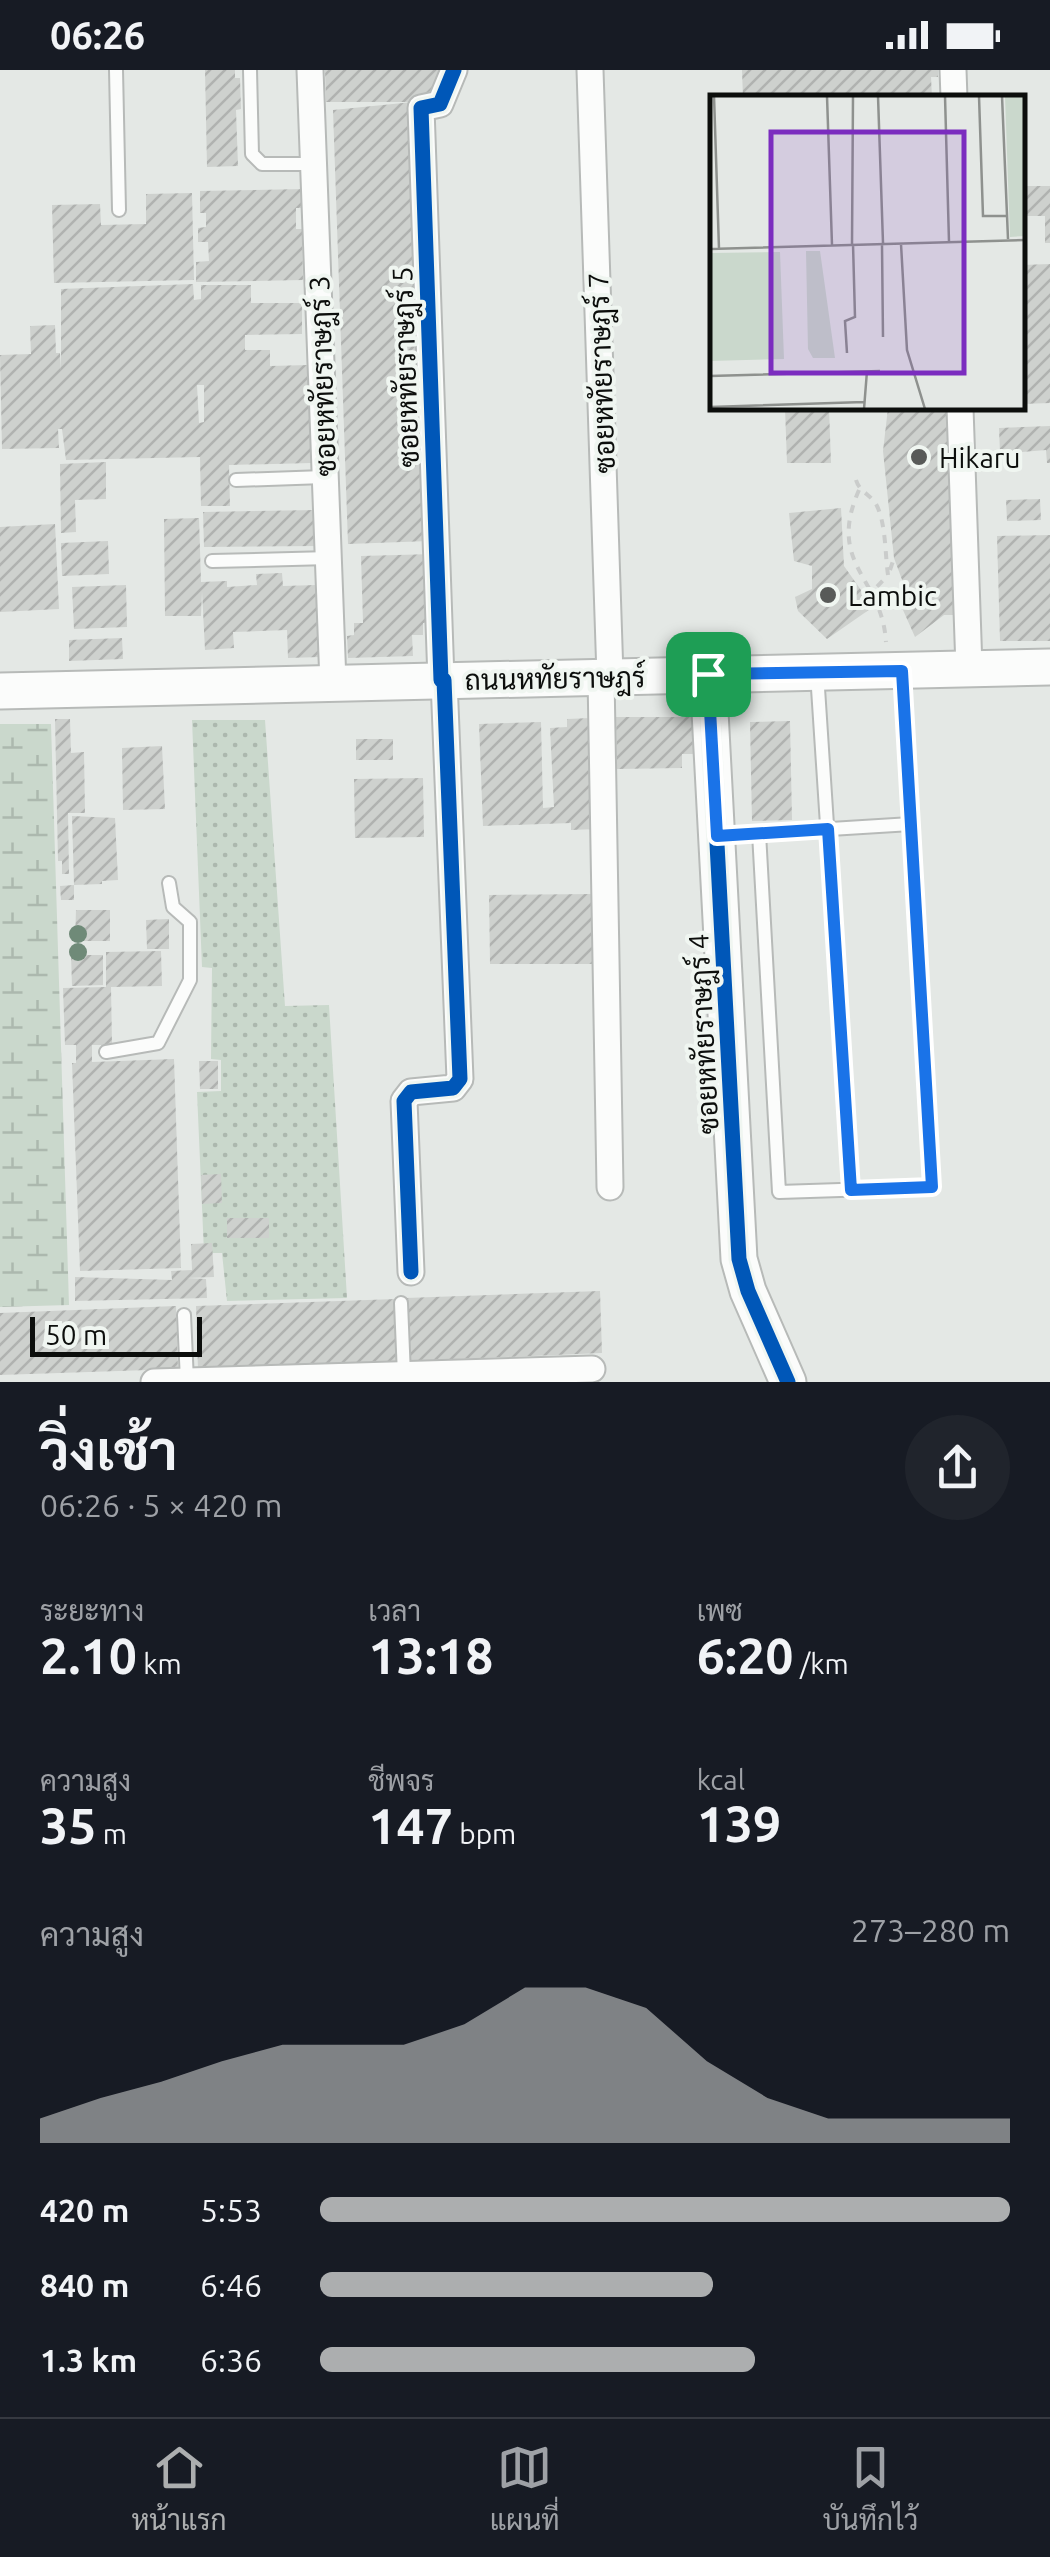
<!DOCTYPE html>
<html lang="th">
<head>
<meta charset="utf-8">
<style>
  :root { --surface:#171b24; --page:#20242c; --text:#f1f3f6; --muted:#9ea1a6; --line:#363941; --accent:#acaeaf }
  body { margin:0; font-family:Ubuntu,Sarabun,sans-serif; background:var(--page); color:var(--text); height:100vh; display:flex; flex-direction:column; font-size:38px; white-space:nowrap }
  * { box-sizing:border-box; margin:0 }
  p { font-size:32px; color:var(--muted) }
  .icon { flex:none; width:55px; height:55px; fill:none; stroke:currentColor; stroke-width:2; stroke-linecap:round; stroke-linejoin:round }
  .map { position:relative; height:1312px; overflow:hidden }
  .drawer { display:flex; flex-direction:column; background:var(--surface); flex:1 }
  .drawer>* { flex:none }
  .scale { position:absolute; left:30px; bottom:25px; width:172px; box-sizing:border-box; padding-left:10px; border:5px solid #0c0e0c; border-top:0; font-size:28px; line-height:35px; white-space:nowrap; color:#0c0e0c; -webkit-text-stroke:8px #f0f6f1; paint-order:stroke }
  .pin { position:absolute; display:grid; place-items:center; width:85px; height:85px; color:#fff; margin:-42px; border-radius:20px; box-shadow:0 5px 15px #0006 }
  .round { display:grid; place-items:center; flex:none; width:105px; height:105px; border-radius:52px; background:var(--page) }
  .headline { display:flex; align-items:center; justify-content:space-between; height:170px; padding:0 40px }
  h1 { font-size:55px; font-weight:700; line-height:75px }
  .figures { display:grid; grid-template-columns:repeat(3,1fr); gap:15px; height:170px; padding:10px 40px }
  .figures div { display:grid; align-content:center }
  .figures b { font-size:50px; font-weight:700 }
  .figures small { font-size:28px; font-weight:400 }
  .figures p { font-size:28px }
  .chart { height:280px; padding:20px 40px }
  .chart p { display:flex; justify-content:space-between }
  .chart svg { width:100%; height:180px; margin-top:10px; fill:var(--accent); opacity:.7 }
  ul { padding:0 40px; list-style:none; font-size:32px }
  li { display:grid; grid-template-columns:160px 120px 1fr; align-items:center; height:75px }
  li i { height:25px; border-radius:12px; background:var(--accent) }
  .status { display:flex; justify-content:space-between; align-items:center; height:70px; padding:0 50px; background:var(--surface); direction:ltr }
  .status svg { height:28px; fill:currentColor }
  .dock { display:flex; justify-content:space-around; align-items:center; height:140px; border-top:2px solid var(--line); background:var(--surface); font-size:28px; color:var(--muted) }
  .dock a { display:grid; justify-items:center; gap:5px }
  .dock .selected { color:var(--accent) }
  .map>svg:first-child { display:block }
  .green { fill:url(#green-dots) }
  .wetland { fill:url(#wetland-marsh) }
  .building { fill:url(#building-hatch); fill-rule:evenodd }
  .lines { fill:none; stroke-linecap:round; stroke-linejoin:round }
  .lane-casing { stroke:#b7bab8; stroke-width:16 }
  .street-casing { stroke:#b7bab8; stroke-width:29 }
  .secondary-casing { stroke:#b7bab8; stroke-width:39 }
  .path { stroke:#cacccb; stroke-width:4; stroke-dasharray:8 8; stroke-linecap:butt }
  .lane { stroke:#fbfcfb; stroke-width:12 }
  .street { stroke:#fbfcfb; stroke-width:25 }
  .secondary { stroke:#fbfcfb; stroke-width:35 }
  .cycleway-casing { stroke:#f0f6f1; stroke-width:21 }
  .cycleway { stroke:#0057b8; stroke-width:15 }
  .tree { fill:#6f8a78 }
  .route-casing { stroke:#fff; stroke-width:20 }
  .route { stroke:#1a73e8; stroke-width:12 }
  .poi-dot { fill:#585a58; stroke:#f0f6f1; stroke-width:4 }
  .labels { text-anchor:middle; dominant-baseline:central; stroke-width:8; stroke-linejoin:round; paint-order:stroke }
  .street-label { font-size:28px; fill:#0c0e0c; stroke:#f0f6f1 }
  .poi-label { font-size:28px; fill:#0c0e0c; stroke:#f0f6f1; text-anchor:start }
  .inset-road { fill:none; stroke:#8e918e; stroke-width:2.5 }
  .view { fill:#7b2cbf; fill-opacity:0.15; stroke:#7b2cbf; stroke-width:5 }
  .inset-edge { fill:none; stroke:#0c0e0c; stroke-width:5 }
</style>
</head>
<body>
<div class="status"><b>06:26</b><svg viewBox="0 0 49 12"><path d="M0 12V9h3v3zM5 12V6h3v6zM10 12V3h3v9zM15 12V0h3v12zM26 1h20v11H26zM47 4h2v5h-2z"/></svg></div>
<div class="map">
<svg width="1050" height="1312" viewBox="0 0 1050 1312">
  <defs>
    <pattern id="green-dots" width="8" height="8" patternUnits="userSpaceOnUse" patternTransform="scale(2.5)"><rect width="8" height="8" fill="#cad8cc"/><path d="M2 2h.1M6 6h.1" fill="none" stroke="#acb8ae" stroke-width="1.8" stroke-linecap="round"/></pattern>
    <pattern id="wetland-marsh" width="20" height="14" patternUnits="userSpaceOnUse" patternTransform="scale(2.5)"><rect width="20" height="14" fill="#cad8cc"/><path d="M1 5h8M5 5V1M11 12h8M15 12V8" fill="none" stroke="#acb8ae"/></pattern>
    <pattern id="building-hatch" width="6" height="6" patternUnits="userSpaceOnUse" patternTransform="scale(2.5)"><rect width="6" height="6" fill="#ced1ce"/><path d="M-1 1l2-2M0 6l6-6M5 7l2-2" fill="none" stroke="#b0b2b0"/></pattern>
  </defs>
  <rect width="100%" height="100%" fill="#e4e8e5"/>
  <polygon class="green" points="192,650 265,650 285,936 329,935 347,1228 227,1231 222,1183 204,1183 197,1022 221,1021 221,990 211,989 212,898 202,897"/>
  <polygon class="wetland" points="0,654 51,654 69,1235 0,1237"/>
  <g class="building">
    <polygon points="205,0 235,0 235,8 240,8 241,39 236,40 238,96 207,97"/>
    <polygon points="325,0 446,0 446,5 419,32 429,471 348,474 333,40 413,32 326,32"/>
    <polygon points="742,0 938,0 938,7 931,7 932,28 743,28"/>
    <polygon points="1022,116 1050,116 1050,173 1045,173 1045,146 1022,146"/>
    <polygon points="305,119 305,138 296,138 296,159 302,159 303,210 196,212 196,192 209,191 208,172 198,172 198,158 206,157 206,143 200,143 200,121"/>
    <polygon points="192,123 194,210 54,213 52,135 100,134 101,155 146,154 146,124"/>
    <polygon points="1050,194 1050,333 1022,334 1022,195"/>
    <path d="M 193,214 L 194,230 L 201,229 L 201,215 L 251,215 L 251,233 L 302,233 L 302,264 L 245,265 L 245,280 L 270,280 L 270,296 L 309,295 L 311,393 L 229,395 L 230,436 L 201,436 L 200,387 L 66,390 L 62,359 L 58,359 L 59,378 L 2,379 L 0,285 L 31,284 L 30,256 L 55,255 L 56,283 L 60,283 L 61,301 L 61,219 ZM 197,315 L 204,315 L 204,352 L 199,353 Z"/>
    <polygon points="785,338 829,338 831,393 787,393"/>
    <polygon points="888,338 949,338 955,545 944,545 915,567 899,531 908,526 894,488 883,381"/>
    <polygon points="1050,356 1050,393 1047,393 1046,380 1000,384 999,358"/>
    <polygon points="106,392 106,429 75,430 76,462 61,463 60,394"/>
    <polygon points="1040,429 1041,450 1007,451 1006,430"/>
    <polygon points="841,438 844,496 873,537 827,569 798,541 795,527 812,519 812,496 794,491 789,443"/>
    <polygon points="317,440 317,476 204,477 203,442"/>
    <polygon points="199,448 201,512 227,511 227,517 257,515 256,504 282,503 283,516 317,515 320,587 288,588 287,560 233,562 234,578 205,580 202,521 201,546 165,546 164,449"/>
    <polygon points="55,454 59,539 0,542 0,457"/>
    <polygon points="1050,465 1050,571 1000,571 997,466"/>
    <polygon points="108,471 109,504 62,506 61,473"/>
    <polygon points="434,484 437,553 423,553 423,565 412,565 413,586 348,588 347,566 354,565 354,553 363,553 361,486"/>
    <polygon points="126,515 127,557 74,559 72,517"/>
    <polygon points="122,568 123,589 69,591 69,570"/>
    <polygon points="616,647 696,647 696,684 682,684 682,698 617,699"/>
    <polygon points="591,648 596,759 571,760 571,753 483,756 479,654 541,652 543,738 554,737 550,658 567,657 567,649"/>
    <polygon points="55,649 70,649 71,683 84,682 85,743 68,743 69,804 62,804 62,791 58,791"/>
    <polygon points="790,651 792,750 752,751 750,652"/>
    <rect x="356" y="669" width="37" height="21"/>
    <polygon points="162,676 165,739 123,740 122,678"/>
    <polygon points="423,708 424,767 355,768 354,709"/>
    <polygon points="72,746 115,748 118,810 102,811 102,814 74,815 74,830 61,830 60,816 74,815"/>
    <polygon points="594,824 594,894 490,894 489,825"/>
    <polygon points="76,840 110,840 110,871 75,871"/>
    <polygon points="169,849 169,879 147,879 146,850"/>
    <polygon points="161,881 162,916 111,917 112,975 92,975 92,992 174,989 181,1198 80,1201 72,993 76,993 76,975 65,975 63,918 106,917 106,882"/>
    <polygon points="71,885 103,885 103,915 72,916"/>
    <polygon points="199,991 218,991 218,1019 200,1019"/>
    <polygon points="221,1104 222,1133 202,1134 201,1105"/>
    <rect x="227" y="1148" width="42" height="20"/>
    <polygon points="212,1173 214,1207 186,1208 206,1209 207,1228 75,1231 75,1207 172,1210 171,1201 192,1200 191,1174"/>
    <polygon points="600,1221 602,1283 408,1291 406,1228"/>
    <polygon points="396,1229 398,1292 198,1299 196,1236"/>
    <polygon points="176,1236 178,1299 0,1305 0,1243"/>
  </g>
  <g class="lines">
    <defs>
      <g id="lane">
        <polyline points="116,0 119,140"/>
        <polyline points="250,0 252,84 262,94 316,94"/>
        <polyline points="236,410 324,407"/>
        <polyline points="212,491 330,488"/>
        <polyline points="817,603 851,1120"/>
        <polyline points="759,763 779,1122 932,1117 902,604"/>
        <polyline points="719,766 911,754"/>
        <polyline points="106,982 158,973 190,910 190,852 173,837 169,813"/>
        <polyline points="401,1233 404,1305"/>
        <polyline points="184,1245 187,1311"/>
      </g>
      <g id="street">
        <polyline points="310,0 333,613"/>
        <polyline points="590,0 610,606"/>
        <polyline points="953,0 954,28"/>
        <polyline points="960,338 969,598"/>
        <polyline points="601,607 610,1117"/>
        <polyline points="441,610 421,38 440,34 454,0"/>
        <polyline points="411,1202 404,1031 411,1022 453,1018 460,1009 444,610"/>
        <polyline points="154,1312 592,1299"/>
      </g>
      <g id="secondary">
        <polyline points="708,604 739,1189 748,1221 788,1312"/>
        <polyline points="0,621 1050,597"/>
      </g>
    </defs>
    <use href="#lane" class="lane-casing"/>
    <use href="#street" class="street-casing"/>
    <use href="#secondary" class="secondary-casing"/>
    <g class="path">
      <path d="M 856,410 C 860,423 871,424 877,436 C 886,455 885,484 888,505 L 873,521"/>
      <path d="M 859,420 C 826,495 882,506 886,572"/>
      <polyline points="890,500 894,488"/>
    </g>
    <use href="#lane" class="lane"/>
    <use href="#street" class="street"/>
    <use href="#secondary" class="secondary"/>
    <defs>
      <g id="cycleway">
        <polyline points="708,604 739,1189 748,1221 788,1312"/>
        <polyline points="441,610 421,38 440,34 454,0"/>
        <polyline points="411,1202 404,1031 411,1022 453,1018 460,1009 444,610"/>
      </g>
    </defs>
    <use href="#cycleway" class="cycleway-casing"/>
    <use href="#cycleway" class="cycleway"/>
  </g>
  <g class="tree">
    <circle cx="78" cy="864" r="9"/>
    <circle cx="78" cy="882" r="9"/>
  </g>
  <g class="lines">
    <defs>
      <polygon id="route" points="902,601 932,1117 851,1120 828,759 717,766 708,604"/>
    </defs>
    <use href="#route" class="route-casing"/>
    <use href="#route" class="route"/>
  </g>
  <g class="poi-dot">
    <circle cx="919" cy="387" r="10"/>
    <circle cx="828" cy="525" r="10"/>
  </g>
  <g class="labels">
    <g class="street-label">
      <text transform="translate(405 297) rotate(-92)">ซอยหทัยราษฎร์ 5</text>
      <text transform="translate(601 303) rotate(-92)">ซอยหทัยราษฎร์ 7</text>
      <text transform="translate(322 306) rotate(-92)">ซอยหทัยราษฎร์ 3</text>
      <text transform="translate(555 608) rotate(-1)">ถนนหทัยราษฎร์</text>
      <text transform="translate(703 964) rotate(-93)">ซอยหทัยราษฎร์ 4</text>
    </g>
    <g class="poi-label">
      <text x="939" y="387">Hikaru</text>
      <text x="848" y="525">Lambic</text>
    </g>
  </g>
  <g transform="translate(710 25)">
    <rect width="315" height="315" fill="#e4e8e5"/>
    <path d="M 295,1 L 315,1 L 315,141 L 300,142 ZM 96,156 L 110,156 L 125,263 L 103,263 L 98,254 Z" fill="#cad8cc"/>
    <path d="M 70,157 L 74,264 L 0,266 L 0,158 Z" fill="#cad8cc"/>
    <path class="inset-road" d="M 4,1 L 9,154M 117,1 L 122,150M 168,1 L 173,148M 235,1 L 239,147M 269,1 L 273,121 L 296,121M 292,1 L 298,144M 142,149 L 143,1M 191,149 L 197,255 L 215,314M 172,150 L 173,242M 0,154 L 315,145M 137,258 L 135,226 L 145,222 L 143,149M 0,281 L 170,276M 0,312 L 154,307M 154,314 L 157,276"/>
    <path class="view" d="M 61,37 L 254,37 L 254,278 L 61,278 Z"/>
    <rect width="315" height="315" class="inset-edge"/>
  </g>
</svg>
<div class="scale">50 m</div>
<div class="pin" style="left:708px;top:604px;background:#1e9e55"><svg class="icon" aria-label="arrive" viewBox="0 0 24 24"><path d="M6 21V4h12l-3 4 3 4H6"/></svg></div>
</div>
<section class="drawer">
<div class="headline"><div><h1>วิ่งเช้า</h1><p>06:26 · 5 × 420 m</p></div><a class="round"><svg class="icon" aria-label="share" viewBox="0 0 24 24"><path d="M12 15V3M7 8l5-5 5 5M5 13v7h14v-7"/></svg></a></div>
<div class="figures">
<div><p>ระยะทาง</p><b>2.10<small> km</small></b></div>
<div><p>เวลา</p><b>13:18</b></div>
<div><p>เพซ</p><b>6:20<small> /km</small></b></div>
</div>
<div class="figures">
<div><p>ความสูง</p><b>35<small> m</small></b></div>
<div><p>ชีพจร</p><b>147<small> bpm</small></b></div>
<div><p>kcal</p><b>139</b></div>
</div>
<div class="chart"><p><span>ความสูง</span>273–280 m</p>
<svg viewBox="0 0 160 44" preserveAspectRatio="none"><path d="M0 44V38L10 33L20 29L30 24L40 20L50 20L60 20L70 15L80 6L90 6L100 11L110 24L120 33L130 38L140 38L150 38L160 38V44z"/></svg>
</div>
<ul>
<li><b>420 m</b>5:53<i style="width:100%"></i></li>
<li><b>840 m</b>6:46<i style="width:57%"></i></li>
<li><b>1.3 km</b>6:36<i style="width:63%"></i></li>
</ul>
</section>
<nav class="dock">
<a class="selected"><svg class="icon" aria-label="home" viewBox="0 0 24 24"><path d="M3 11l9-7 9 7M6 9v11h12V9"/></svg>หน้าแรก</a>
<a><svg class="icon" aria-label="map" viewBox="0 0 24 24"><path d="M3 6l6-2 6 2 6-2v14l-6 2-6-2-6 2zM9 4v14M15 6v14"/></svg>แผนที่</a>
<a><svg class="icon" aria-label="saved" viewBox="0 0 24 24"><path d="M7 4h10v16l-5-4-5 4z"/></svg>บันทึกไว้</a>
</nav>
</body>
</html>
